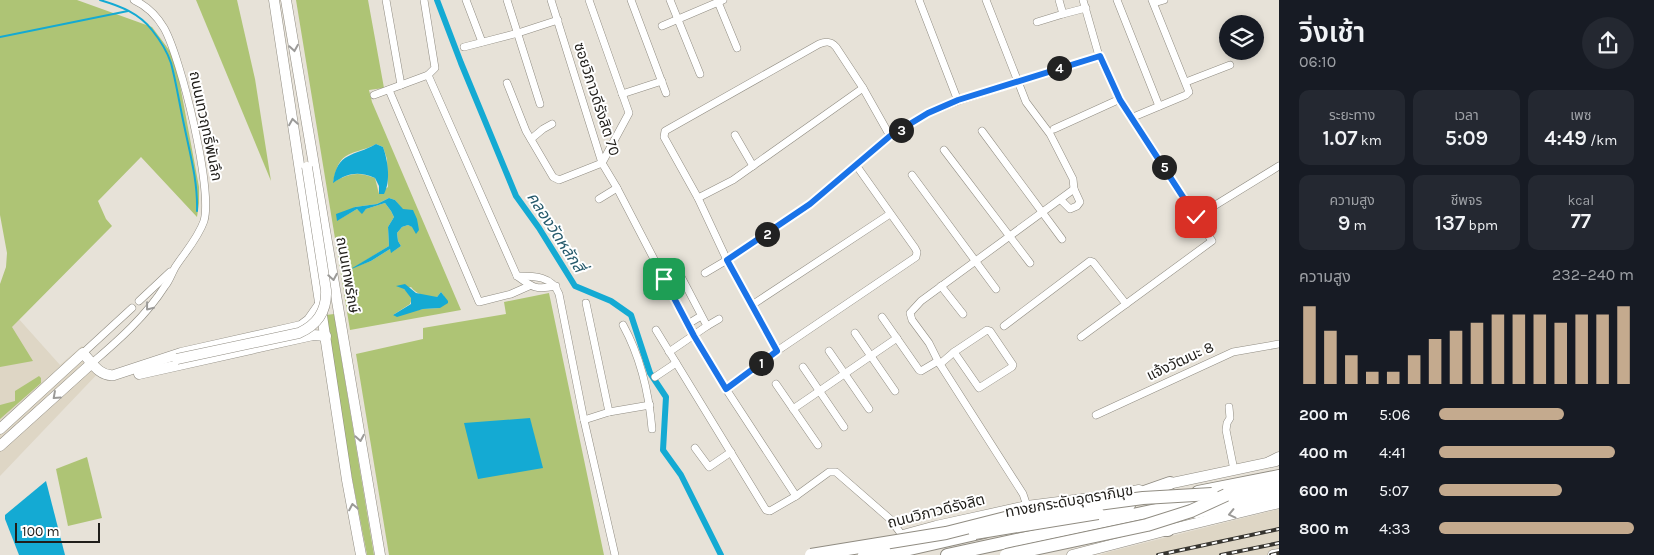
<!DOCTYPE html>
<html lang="th">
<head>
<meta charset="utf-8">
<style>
  :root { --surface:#171b24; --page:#242831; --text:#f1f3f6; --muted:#9ea1a6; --accent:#c4aa8e }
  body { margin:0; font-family:Karla,"Noto Sans Thai",sans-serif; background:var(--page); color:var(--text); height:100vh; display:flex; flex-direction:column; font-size:19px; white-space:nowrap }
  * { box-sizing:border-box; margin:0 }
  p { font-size:16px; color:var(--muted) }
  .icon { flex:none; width:28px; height:28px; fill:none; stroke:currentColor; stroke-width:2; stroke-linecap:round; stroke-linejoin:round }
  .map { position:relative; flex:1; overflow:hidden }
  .side { display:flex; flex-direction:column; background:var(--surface); width:375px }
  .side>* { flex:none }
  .controls { position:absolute; left:1219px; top:15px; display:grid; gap:10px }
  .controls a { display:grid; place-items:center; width:45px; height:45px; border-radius:50%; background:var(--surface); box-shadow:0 2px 8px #0003; font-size:25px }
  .scale { position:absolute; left:15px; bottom:12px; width:85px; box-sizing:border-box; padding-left:5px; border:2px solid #201e1a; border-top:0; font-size:14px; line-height:18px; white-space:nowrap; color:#201e1a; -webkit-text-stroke:4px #fff; paint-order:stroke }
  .pin { position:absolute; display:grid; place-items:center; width:42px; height:42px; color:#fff; margin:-21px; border-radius:10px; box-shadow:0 2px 8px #0006 }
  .km { position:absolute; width:25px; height:25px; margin:-12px; border-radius:50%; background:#222; color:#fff; font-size:14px; line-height:25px; text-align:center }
  .round { display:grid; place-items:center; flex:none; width:52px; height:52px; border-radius:26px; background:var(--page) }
  .headline { display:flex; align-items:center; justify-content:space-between; height:85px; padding:0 20px }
  h1 { font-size:28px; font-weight:600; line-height:38px }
  .stats { display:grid; grid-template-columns:repeat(3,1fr); gap:8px; height:85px; padding:5px 20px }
  .stats div { display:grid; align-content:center; border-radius:10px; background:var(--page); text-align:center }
  .stats b { font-size:21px; font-weight:600 }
  .stats small { font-size:14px; font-weight:400 }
  .stats p { font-size:14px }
  .chart { height:140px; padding:10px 20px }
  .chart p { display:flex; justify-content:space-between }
  .chart svg { width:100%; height:90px; margin-top:5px; stroke:var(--accent); stroke-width:6 }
  ul { padding:0 20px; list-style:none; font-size:16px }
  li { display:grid; grid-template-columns:80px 60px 1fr; align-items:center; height:38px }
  li i { height:12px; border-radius:6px; background:var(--accent) }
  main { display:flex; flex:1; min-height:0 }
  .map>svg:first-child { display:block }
  .built { fill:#ded6c5 }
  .green { fill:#aec475; fill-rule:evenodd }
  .water { fill:#14aad3 }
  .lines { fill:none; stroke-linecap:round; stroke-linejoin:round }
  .stream { stroke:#14aad3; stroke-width:2 }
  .canal { stroke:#14aad3; stroke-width:6 }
  .street-casing { stroke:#908c82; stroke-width:8 }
  .secondary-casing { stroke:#908c82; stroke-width:11 }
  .primary-casing { stroke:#908c82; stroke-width:11 }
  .highway-casing { stroke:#908c82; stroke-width:14 }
  .street { stroke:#fff; stroke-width:7 }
  .secondary { stroke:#fff; stroke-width:10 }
  .primary { stroke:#fff; stroke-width:10 }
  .highway { stroke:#fff; stroke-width:12 }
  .rail-casing { stroke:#36342f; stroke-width:4 }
  .rail { stroke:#fff; stroke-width:2; stroke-dasharray:5.5; stroke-linecap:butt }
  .secondary-bridge-casing { stroke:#908c82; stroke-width:11; stroke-linecap:butt }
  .highway-bridge-casing { stroke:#908c82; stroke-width:14; stroke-linecap:butt }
  .secondary-bridge { stroke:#fff; stroke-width:10 }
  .highway-bridge { stroke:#fff; stroke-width:12 }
  .oneway { stroke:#9b9a98 }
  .route-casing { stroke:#fff; stroke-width:10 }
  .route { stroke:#1a73e8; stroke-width:6 }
  .labels { text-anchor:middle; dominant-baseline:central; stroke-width:4; stroke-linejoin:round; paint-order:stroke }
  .street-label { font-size:15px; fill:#201e1a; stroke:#fff }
  .water-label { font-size:16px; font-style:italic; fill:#265a6c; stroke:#fff }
</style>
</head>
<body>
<main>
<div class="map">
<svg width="1279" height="555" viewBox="0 0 1279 555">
  <rect width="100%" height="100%" fill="#e7e2d8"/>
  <g class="built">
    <polygon points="0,298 60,365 82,346 103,368 0,476"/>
    <polygon points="1279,509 1279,555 1099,555 1112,551"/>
  </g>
  <g class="green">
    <polygon points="0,0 77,0 152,27 175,58 199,187 199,203 197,217 141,157 98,201 106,219 112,226 12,327 33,361 0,367 0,284 6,267 7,253 0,215"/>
    <polygon points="196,0 237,0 255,79 271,181"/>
    <path d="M 296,0 L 368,0 L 384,88 L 369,90 L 372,102 L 461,310 L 350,330 ZM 376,144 L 383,147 L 387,159 L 388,187 L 379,194 L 375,178 C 356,171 350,174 333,182 C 335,176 336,167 340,162 C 347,151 365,151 376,144 ZM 389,198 L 395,200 L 419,230 L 408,225 L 402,227 L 397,233 L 398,241 L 401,246 L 392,252 L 390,249 L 371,261 L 355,267 L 389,246 L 388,227 L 394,217 L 391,211 L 385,203 L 366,209 L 362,213 L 357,209 L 338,220 L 355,207 L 377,204 ZM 411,287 C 417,295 427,297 437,297 L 441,292 L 444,296 L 440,308 L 423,309 L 393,315 L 410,304 L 412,298 L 404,289 Z"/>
    <polygon points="549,293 604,555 389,555 356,354 423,339 423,328 506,314 504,302"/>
    <polygon points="334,314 374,555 367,555 347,452 326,315"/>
    <polygon points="39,376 41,378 41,383 0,419 0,405 15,401 15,391"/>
    <polygon points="87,457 102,518 68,526 56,469"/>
  </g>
  <g class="water">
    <path d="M 376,144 L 383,147 C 388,161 391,181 384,194 L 379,194 L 379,186 L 375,178 C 358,171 348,173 333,183 C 337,151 354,157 376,144 Z"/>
    <polygon points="389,198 395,200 403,209 413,210 417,219 419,230 416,234 412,227 408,225 402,227 397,233 398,241 401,246 391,253 390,249 371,261 349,270 389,246 388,227 394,217 391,211 385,203 366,209 362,214 357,209 337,221 336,214 355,207 377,204"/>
    <polygon points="405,284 416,293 437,297 441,292 448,301 448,303 440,308 423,309 397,317 393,315 411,304 411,298 404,289 396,286"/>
    <polygon points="530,418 543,468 478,479 464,423"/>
    <polygon points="46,481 65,555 19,555 5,519 5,515"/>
  </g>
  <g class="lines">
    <g class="stream">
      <path d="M 100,0 C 120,6 139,13 152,30 C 160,40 167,51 171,63 C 176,82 179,101 183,120 C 189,150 198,180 197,211"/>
      <polyline points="0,37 128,11"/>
    </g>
    <polyline class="canal" points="437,0 461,63 516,196 539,228 575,286 611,301 631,315 650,373 666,397 663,450 681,475 721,555"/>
    <defs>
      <g id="street">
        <polyline points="386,0 401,85"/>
        <polyline points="466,0 482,42"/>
        <polyline points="507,0 540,104"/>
        <polyline points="551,0 602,163 617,188 694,336 726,389 796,496 829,472 836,472 890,519 902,535"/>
        <polyline points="631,0 666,93"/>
        <polyline points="670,0 700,74"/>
        <polyline points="919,0 958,101"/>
        <polyline points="986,0 1026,102 1050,134 1073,179 1074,189 921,301 910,313 912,320 929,343 938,361 1023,494 1027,506"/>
        <polyline points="1059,0 1063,14 1086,8"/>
        <polyline points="1117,0 1159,106"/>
        <polyline points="718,2 737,48"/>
        <polyline points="1154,3 1164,0"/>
        <polyline points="1037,22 1063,14"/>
        <polyline points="662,26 723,0"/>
        <polyline points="464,47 518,33 558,20"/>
        <path d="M 428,75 L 517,276 C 533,288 536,290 556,286"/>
        <polyline points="1186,82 1230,65"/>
        <polyline points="507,83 526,131 553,177 559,180 602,163 629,113 589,0"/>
        <polyline points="389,90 479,302 511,294 529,286"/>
        <polyline points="622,94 662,81"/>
        <polyline points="374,95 428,75 435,68 424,0"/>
        <polyline points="1131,118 1186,95 1189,92 1152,0"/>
        <polyline points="1054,129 1120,99"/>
        <polyline points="982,131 1062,239"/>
        <polyline points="735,135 753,166"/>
        <polyline points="531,139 543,129 552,124"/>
        <polyline points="944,150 1030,263"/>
        <polyline points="912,175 996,289"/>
        <polyline points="698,198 733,180 863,88"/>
        <polyline points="599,199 617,188"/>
        <polyline points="1061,200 1070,209 1077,206 1080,202 1074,189"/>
        <polyline points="1196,217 1279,166"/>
        <polyline points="705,273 727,260 810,204 890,136 928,113 958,101 1099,56"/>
        <path d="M 517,276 C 535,276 552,276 559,294 L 584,420 L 615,555"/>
        <polyline points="941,286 963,314"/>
        <polyline points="139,301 170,272"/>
        <polyline points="586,303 609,412"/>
        <polyline points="752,305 890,214"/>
        <polyline points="882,317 919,370 921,371 938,361"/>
        <polyline points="688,324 701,316"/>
        <path d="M 623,325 C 640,356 649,394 652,429"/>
        <polyline points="707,326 719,319"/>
        <polyline points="1004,326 1090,261 1093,262 1126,304"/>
        <polyline points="656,330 766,510 770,511 796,496"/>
        <polygon points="987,330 990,331 1013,365 1012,367 979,388 954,352"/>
        <polyline points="855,333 895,391"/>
        <polyline points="1081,337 1212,241 1120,99 1099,56 1083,0"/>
        <path d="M 777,351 L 727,260 L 698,198 L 664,137 L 665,131 L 819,44 C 826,41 831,41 836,47 L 863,88 L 890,136"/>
        <polyline points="829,351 869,409"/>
        <polyline points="669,352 707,326 674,263"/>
        <polyline points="83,353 132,308"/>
        <path d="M 92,363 C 119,340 146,316 165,286 C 170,280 172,272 176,266 C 186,251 198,238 204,221 C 213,189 181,58 164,28 C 157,16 147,6 134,0"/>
        <polyline points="940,364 954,352"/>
        <polyline points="803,367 844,427"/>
        <polyline points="655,377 676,363"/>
        <polyline points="776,384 818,445"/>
        <polyline points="726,389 777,351 916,257 917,252 915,248 856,165"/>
        <polyline points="1229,407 1230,418 1227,423 1226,430 1234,470"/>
        <polyline points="793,409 897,338"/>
        <polyline points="1096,415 1233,352 1279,344"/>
        <polyline points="584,420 609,412 650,405"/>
        <polyline points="695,448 709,467 731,452"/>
      </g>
      <g id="secondary">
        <polyline points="274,0 347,480 361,555"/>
        <polyline points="286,0 380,555"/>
        <polyline points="139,374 313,335 326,336"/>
        <path d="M 0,429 L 83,353 C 92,363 100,377 114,375 L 181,353 L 301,326 L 309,320 L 321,303"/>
        <polyline points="0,446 92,363"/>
        <polyline points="1163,485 1276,461"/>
        <polyline points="903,535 936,526 1027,506 1114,495 1139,490"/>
        <polyline points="1072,555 1168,530 1279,503"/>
        <polyline points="1273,555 1279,554"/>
      </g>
      <polyline id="primary" points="1269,462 1279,457"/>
      <g id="highway">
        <polyline points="1198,492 1279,476"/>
        <polyline points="1130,497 1170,483"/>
        <polyline points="1196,512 1279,495"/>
        <polyline points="1088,513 1129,505"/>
        <polyline points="1140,531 1153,529 1168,530"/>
        <polyline points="883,555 984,532"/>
        <polyline points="947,555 1226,495 1279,486"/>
      </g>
    </defs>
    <use href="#street" class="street-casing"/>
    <use href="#secondary" class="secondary-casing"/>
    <use href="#primary" class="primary-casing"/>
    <use href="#highway" class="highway-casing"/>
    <use href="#street" class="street"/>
    <use href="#secondary" class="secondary"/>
    <use href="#primary" class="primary"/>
    <use href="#highway" class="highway"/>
    <defs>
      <g id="rail">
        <polyline points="1158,555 1279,529"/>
        <polyline points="1221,555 1279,543"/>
        <polyline points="1271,555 1279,553"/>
      </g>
    </defs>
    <use href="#rail" class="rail-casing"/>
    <use href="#rail" class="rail"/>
    <defs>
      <path id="secondary-bridge" d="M 177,359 L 299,333 C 317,325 327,311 326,290 L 307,167"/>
      <g id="highway-bridge">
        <polyline points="975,533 1098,513"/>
        <polyline points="811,555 946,533 1017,515 1143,498 1212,494"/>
        <polyline points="864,555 884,550"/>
        <polyline points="1006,555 1147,525 1191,511 1226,495"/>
      </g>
    </defs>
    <use href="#secondary-bridge" class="secondary-bridge-casing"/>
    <use href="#highway-bridge" class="highway-bridge-casing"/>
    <use href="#secondary-bridge" class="secondary-bridge"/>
    <use href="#highway-bridge" class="highway-bridge"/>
  </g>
  <defs><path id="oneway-chevron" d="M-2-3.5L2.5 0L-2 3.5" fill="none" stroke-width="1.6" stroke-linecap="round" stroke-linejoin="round" transform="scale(1.25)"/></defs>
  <g class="oneway">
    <use href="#oneway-chevron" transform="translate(294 48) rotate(81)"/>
    <use href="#oneway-chevron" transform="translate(293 122) rotate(-99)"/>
    <use href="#oneway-chevron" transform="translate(333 277) rotate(80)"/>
    <use href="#oneway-chevron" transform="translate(149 307) rotate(128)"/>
    <use href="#oneway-chevron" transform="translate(56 396) rotate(138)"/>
    <use href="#oneway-chevron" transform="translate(360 438) rotate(80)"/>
    <use href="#oneway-chevron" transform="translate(353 507) rotate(-101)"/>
    <use href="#oneway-chevron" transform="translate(1232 514) rotate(167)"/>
  </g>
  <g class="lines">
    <defs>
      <polyline id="route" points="664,279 694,336 726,389 777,351 727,260 810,204 890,136 928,113 958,100 1100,56 1120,100 1196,217"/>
    </defs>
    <use href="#route" class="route-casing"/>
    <use href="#route" class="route"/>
  </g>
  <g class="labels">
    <g class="street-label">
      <text transform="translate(597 99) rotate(72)">ซอยวิภาวดีรังสิต 70</text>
      <text transform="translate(206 126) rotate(78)">ถนนเทวฤทธิ์พันลึก</text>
      <text transform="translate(348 275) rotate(80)">ถนนเทพรักษ์</text>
      <text transform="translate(1180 361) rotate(-25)">แจ้งวัฒนะ 8</text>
      <text transform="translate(1069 501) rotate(-10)">ทางยกระดับอุตราภิมุข</text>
      <text transform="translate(936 511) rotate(-14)">ถนนวิภาวดีรังสิต</text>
    </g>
    <g class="water-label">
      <text transform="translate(556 232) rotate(57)">คลองวัดหลักสี่</text>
    </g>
  </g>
</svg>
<div class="controls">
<a><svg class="icon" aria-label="layers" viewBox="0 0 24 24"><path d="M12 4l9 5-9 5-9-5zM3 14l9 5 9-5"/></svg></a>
</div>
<div class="scale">100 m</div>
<div class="pin" style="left:664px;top:279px;background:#1e9e55"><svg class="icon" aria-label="arrive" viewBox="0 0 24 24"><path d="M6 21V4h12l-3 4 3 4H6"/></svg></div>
<div class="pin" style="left:1196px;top:217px;background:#d93025"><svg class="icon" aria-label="check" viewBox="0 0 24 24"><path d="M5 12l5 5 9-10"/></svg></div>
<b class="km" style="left:761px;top:363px">1</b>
<b class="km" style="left:767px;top:234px">2</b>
<b class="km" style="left:901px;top:130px">3</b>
<b class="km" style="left:1059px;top:68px">4</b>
<b class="km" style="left:1164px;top:167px">5</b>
</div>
<section class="side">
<div class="headline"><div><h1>วิ่งเช้า</h1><p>06:10</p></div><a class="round"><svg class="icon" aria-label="share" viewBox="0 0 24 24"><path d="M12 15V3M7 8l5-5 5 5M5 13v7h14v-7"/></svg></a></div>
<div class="stats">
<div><p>ระยะทาง</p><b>1.07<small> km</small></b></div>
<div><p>เวลา</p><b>5:09</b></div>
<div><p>เพซ</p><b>4:49<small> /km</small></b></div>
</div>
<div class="stats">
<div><p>ความสูง</p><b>9<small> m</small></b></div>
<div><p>ชีพจร</p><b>137<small> bpm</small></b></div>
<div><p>kcal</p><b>77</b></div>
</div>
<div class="chart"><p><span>ความสูง</span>232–240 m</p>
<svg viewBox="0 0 160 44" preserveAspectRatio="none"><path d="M5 44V6M15 44V18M25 44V30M35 44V38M45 44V38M55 44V30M65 44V22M75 44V18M85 44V14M95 44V10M105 44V10M115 44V10M125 44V14M135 44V10M145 44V10M155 44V6"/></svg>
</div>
<ul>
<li><b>200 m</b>5:06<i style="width:64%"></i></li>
<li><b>400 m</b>4:41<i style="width:90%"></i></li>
<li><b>600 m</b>5:07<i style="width:63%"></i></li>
<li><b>800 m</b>4:33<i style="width:100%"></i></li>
</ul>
</section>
</main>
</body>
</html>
